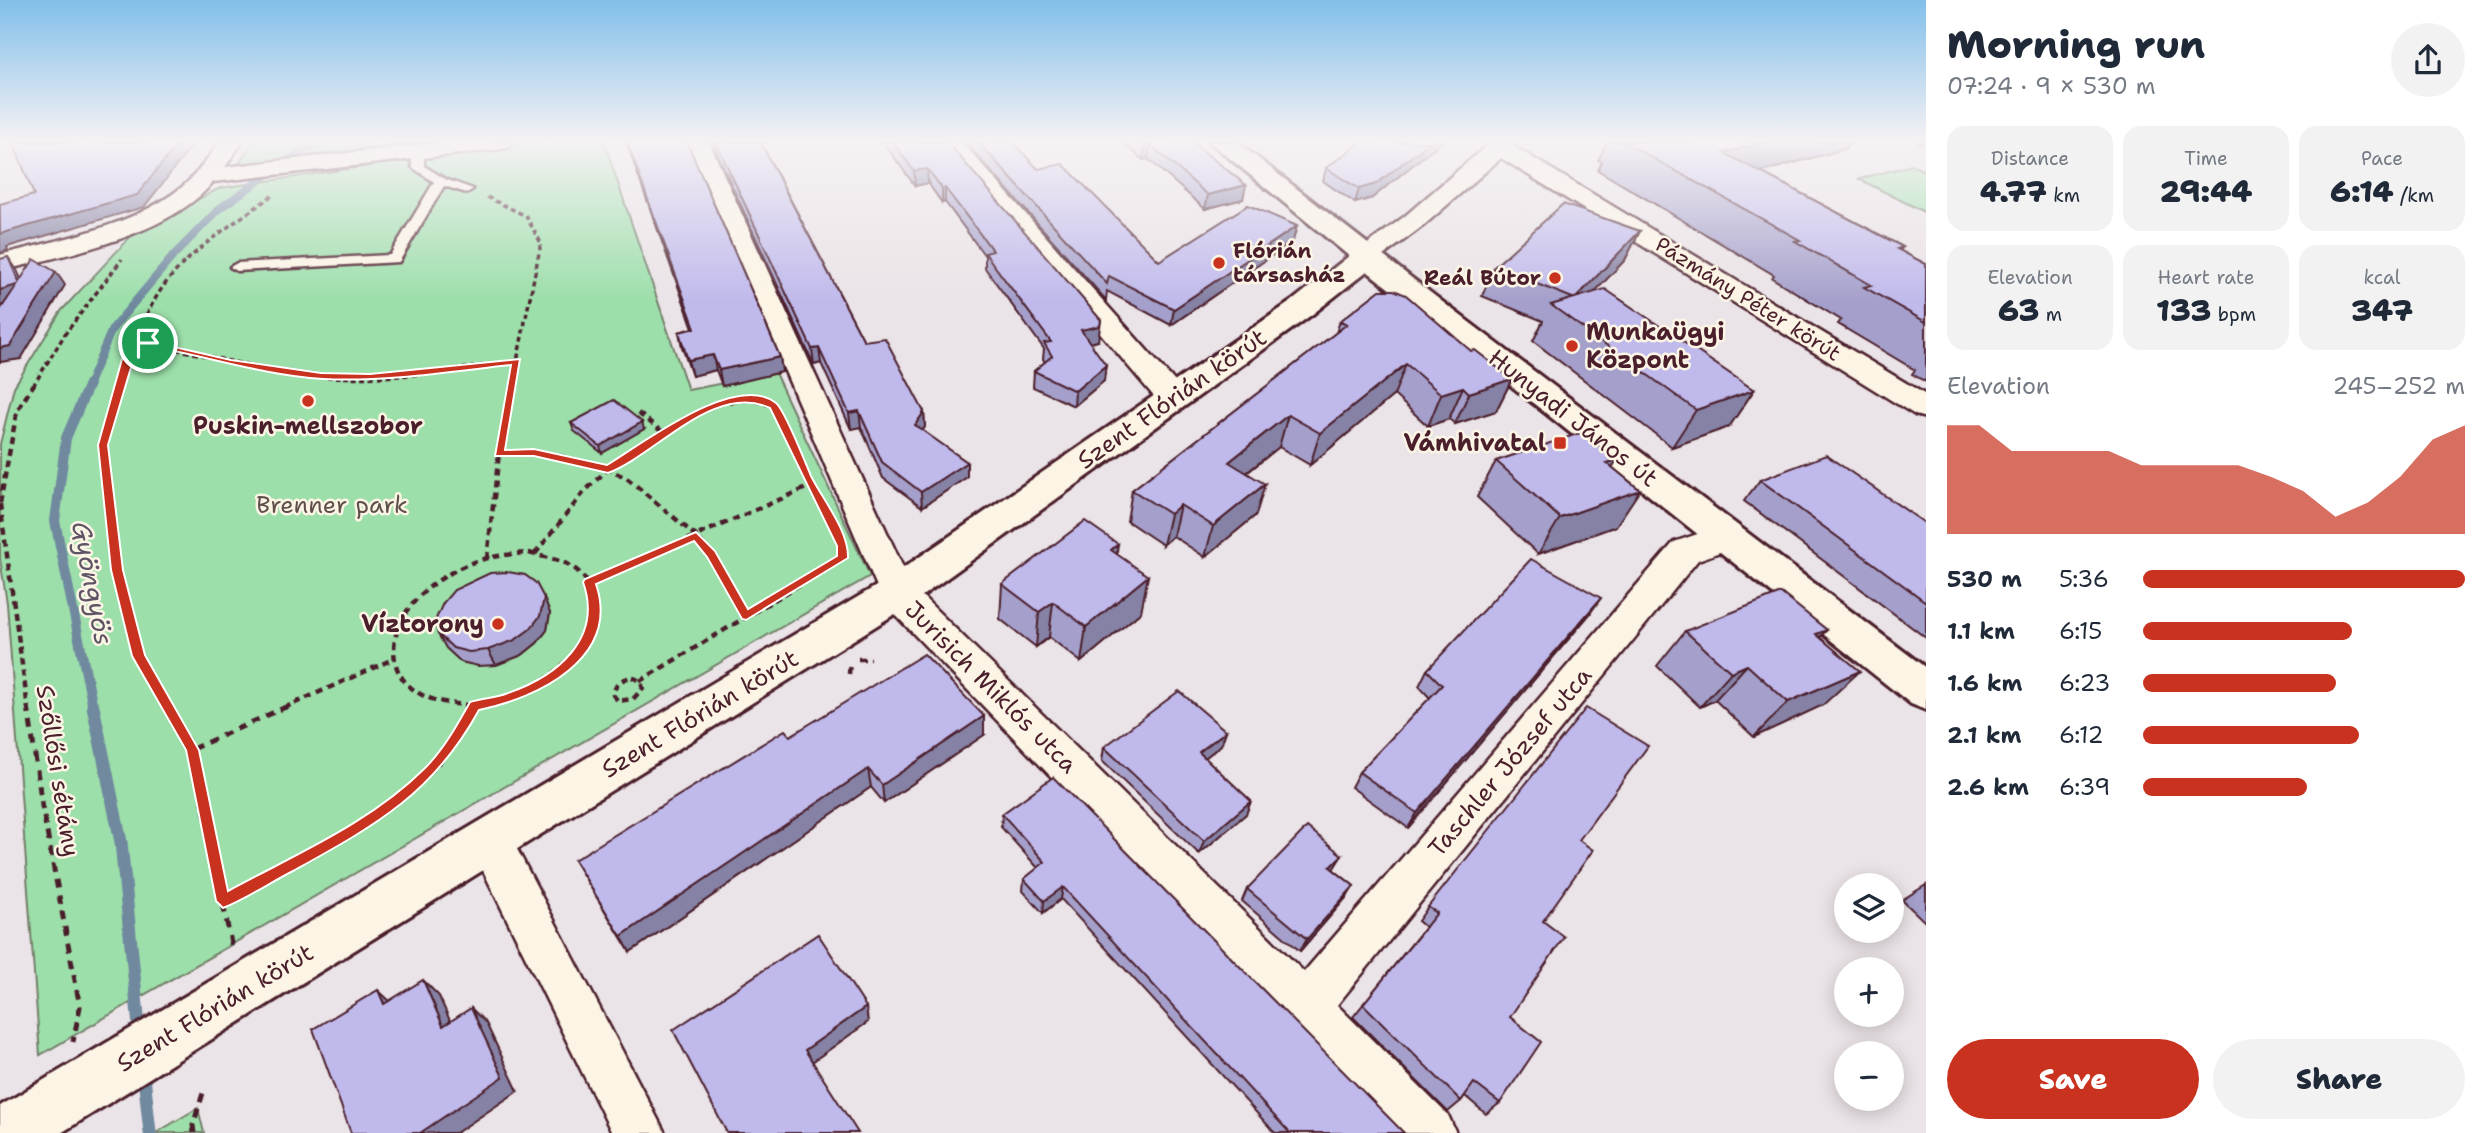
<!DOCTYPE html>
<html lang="en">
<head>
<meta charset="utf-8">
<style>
  :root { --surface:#fff; --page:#f2f2f3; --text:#1f2937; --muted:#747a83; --accent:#c8321e }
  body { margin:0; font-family:"Shantell Sans",sans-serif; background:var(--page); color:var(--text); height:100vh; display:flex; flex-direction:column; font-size:26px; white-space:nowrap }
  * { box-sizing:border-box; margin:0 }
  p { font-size:23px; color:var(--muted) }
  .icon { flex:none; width:38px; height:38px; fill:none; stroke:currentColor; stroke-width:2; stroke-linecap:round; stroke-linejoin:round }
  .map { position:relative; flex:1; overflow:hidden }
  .sheet { display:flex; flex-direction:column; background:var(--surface); width:560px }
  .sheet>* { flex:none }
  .controls { position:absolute; left:1834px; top:873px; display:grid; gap:14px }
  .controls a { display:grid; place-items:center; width:70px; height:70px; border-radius:50%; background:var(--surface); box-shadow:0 4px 18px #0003; font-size:35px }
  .pin { position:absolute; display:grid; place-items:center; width:60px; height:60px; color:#fff; margin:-30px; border:4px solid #fff; border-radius:50%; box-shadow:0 2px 7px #0007 }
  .round { display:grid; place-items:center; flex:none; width:74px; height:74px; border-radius:37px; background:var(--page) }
  .overview { display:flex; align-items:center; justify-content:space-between; height:119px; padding:0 21px }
  h1 { font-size:38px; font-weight:800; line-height:52px }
  .stats { display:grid; grid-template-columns:repeat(3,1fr); gap:10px; height:119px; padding:7px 21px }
  .stats div { display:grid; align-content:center; border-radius:18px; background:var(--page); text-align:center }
  .stats b { font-size:30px; font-weight:800 }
  .stats small { font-size:19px; font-weight:400 }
  .stats p { font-size:19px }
  .chart { height:196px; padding:14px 21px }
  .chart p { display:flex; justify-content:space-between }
  .chart svg { width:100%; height:126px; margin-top:7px; fill:var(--accent); opacity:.7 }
  .cta { display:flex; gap:14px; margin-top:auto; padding:14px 21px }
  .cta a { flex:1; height:80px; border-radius:42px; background:var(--accent); color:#fff; font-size:28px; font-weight:800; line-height:80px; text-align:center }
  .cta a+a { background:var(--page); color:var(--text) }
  ul { padding:0 21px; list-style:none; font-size:23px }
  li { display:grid; grid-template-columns:112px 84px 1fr; align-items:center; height:52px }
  li i { height:18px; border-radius:9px; background:var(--accent) }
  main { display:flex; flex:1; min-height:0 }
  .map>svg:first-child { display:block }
  .green { fill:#9cdfaa; stroke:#737f6a; stroke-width:2 }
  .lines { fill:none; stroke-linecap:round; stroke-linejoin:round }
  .stream-far2 { stroke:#70899f; stroke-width:8 }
  .stream-far1 { stroke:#70899f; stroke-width:10 }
  .stream { stroke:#70899f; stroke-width:13 }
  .lane-casing { stroke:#4a1f2b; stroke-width:5 }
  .street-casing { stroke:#4a1f2b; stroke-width:5 }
  .secondary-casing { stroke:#4a1f2b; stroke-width:6 }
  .path-far2 { stroke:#4a1f2b; stroke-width:3.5; stroke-dasharray:5 3.5; stroke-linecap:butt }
  .path-far1 { stroke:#4a1f2b; stroke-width:4.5; stroke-dasharray:7 5; stroke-linecap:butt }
  .path { stroke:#4a1f2b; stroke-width:5; stroke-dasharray:9 7; stroke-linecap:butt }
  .lane { fill:#fcf5e5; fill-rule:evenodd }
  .street { fill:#fcf5e5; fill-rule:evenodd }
  .secondary { fill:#fcf5e5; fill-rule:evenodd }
  .wall { fill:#a5a0cb; stroke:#4a1f2b; stroke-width:2 }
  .shaded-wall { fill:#8682a5; stroke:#4a1f2b; stroke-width:2 }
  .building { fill:#c0baec; stroke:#4a1f2b; stroke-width:2 }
  .route { fill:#c8321e; stroke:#fff; stroke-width:2; fill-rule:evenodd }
  .poi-dot { fill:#c8321e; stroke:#fcf5e5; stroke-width:2.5 }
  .labels { text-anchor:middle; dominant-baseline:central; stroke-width:5; stroke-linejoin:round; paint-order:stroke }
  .far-poi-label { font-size:21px; font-weight:bold; fill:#4a1f2b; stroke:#fcf5e5; text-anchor:start }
  .far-street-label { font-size:21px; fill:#4a1f2b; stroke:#fcf5e5 }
  .poi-label { font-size:24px; font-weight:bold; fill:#4a1f2b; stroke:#fcf5e5; text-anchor:end }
  .street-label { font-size:24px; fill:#4a1f2b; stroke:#fcf5e5 }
  .park-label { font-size:24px; fill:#5e4f4b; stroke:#fcf5e5 }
  .water-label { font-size:26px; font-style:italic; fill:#5d5465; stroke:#fcf5e5 }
</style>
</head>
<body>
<main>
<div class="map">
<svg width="1926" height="1133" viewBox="0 0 1926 1133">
  <rect width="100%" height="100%" fill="#eae3e7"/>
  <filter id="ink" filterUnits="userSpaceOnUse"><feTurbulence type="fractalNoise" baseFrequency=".0143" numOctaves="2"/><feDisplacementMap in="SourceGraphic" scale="14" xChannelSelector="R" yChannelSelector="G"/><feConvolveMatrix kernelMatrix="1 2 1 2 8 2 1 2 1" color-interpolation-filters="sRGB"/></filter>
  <g filter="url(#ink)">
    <g class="green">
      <path d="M 253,142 L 375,142 C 335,166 284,165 239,163 Z"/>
      <polygon points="531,142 604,142 688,390 775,373 870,576 40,1055 7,603 0,559 0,444 14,387 61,311 134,233 220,188"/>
      <polygon points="1912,165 1926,172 1926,213 1859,179"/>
      <polygon points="198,1108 204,1133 156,1133"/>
    </g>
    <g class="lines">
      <polyline class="stream-far2" points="88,386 112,329 174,255 220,208 297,154 321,142"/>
      <polyline class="stream-far1" points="89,384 66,438 55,521 93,708"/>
      <g class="stream">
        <polyline points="93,706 121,842 140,1037"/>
        <polyline points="143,1067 150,1133"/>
      </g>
      <defs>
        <polygon id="lane" points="418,149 424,152 424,166 445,179 473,189 467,193 444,186 399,262 237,271 230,267 237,263 390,255 434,182 412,167 412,152"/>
        <g id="street">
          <path d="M 220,142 L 242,142 L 225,167 L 445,142 L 512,142 L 509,147 L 501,149 L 213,182 C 169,236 65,255 0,271 L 0,255 C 60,239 132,227 182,187 C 197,175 208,157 220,142 Z"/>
          <polygon points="687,142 709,142 911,585 1304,972 1674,542 1727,524 1739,527 1744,536 1739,545 1698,560 1337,1005 1448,1115 1456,1133 1394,1133 884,603"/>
          <polygon points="939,142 962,142 1184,392 1188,399 1184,406 1173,409 1162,406"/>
          <polygon points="1491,142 1516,142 1513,146 1926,395 1926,418 1915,415 1501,158 1423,226 1375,262 1366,265 1357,262 1353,257 1357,252 1405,216"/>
          <polygon points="491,822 506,828 665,1133 612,1133 469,842 476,828"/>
        </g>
        <polygon id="secondary" points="1210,142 1237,142 1440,300 1926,668 1926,710 1911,704 1367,271 1314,313 911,604 61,1133 0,1133 0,1106 883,582 1292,301 1349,256"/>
      </defs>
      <use href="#lane" class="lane-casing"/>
      <use href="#street" class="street-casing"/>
      <use href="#secondary" class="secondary-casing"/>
      <g class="path-far2">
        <polyline points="1918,142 1926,145"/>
        <polyline points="487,197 526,216 541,243 512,386"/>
        <path d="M 135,341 C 196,352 257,370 319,376 C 385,382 451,370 516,361"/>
        <polyline points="33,386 65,334 122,259"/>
        <path d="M 119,386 C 127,355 148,304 169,279 C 198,245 237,221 273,195"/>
      </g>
      <g class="path-far1">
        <polyline points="119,384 103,445 117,571 139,656 169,708"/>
        <polyline points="638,413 664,433"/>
        <polyline points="499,453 534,452 558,456 604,467 628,479 696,536 711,554 746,616"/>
        <polyline points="0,503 17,411 34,384"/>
        <polyline points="0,504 28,708"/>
        <path d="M 529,553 C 542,557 564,560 574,568 C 629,611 561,678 517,696 C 492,707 465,707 439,701 C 420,697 401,684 396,665 C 384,617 431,579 471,563 C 490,556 510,554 529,553 Z"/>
        <polyline points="535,554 585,491 608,469 664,433 708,407 724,402 751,399 774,406 795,451"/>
        <polyline points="487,559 499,453 513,384"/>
        <polyline points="589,582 811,486"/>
        <polyline points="858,659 871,659"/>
        <polyline points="849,674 850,662"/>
        <path d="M 632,677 L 640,681 L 643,688 L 633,699 L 618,701 L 613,695 C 615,684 621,679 632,677 Z"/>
        <polyline points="640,681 837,562 843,554"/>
        <polyline points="284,708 393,659"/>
      </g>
      <g class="path">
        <polyline points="28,706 42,806 80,1007 73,1042"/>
        <polyline points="168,706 192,749 232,948"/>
        <polyline points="192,749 288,706"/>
        <path d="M 223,901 C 295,863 381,828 436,765 C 452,748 463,727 474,706"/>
        <polyline points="194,1133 193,1125 204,1090"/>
      </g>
      <use href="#lane" class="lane"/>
      <use href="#street" class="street"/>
      <use href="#secondary" class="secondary"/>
    </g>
    <g class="wall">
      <polygon points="626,142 687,142 780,357 782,372 722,386 716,370 692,376 682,347 679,332 693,328"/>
      <polygon points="712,142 768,142 761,143 864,341 924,412 925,427 922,431 967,462 967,477 922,507 883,478 861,427 851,429 821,363 814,365"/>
      <polygon points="883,142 947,142 1098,341 1090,343 1104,381 1074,406 1033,387 1034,371 1045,362 1043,359 1044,349 985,268 985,256 945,202 942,203 928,183 915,186"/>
      <polygon points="965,142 1012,142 1038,169 1159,261 1293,241 1171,325 1107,291 1106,300"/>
      <polygon points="1122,142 1192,142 1243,199 1205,209 1148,159 1143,160"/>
      <polygon points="1362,142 1441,142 1372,198 1355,203 1323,181 1326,168"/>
      <polygon points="1607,142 1850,142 1845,149 1761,172 1903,247 1900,251 1926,264 1926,382 1912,374 1915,370 1838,324 1841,320 1772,278 1774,275 1598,170 1602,162 1598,160"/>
      <polygon points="1640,231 1625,260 1593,293 1754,390 1729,427 1672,447 1533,341 1543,321 1482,296 1494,267"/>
      <polygon points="1340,321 1471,351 1512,379 1496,411 1455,424 1449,419 1428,426 1394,395 1310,465 1279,447 1247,473 1256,515 1205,557 1173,536 1163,545 1127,521 1132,490 1336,333"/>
      <polygon points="571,423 644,429 602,453 574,431"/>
      <polygon points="1617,460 1612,467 1616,526 1538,554 1477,497 1496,461"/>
      <polygon points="1760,480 1926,524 1926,638 1744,501"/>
      <polygon points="1117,554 1141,612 1081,662 1049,637 1036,647 1000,619 1002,584"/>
      <polygon points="550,613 547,630 537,643 522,655 496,665 478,666 461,662 446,648 438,634"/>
      <polygon points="1589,615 1408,828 1351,787 1359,772 1430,698 1419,686 1427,670"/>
      <polygon points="1685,631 1819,637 1823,705 1754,737 1715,700 1700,707 1657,666"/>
      <polygon points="1226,731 1221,745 1205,758 1251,801 1246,814 1199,854 1102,761 1104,747"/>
      <polygon points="984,735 884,803 871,787 630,952 574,860 790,736"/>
      <polygon points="1002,814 1404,1133 1275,1133 1061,899 1043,913 1023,891 1024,879 1038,868 1001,827"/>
      <polygon points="1579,840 1543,921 1510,1017 1500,1103 1486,1114 1465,1096 1461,1101 1448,1112 1353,1017 1425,927 1418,921 1428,907"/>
      <polygon points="1342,855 1333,869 1354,886 1346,898 1300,951 1242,901 1247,889"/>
      <polygon points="1926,885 1926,923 1902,900"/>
    </g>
    <g class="shaded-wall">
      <polygon points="179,142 195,142 144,207 7,247 8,250 0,253 0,234"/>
      <polygon points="1430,142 1441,142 1372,198 1355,203 1359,189"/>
      <polygon points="1766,142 1850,142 1845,149 1705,187 1724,153"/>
      <polygon points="1150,145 1148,159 1143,160 1145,146"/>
      <polygon points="927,169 928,183 915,186 914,171"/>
      <polygon points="1246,185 1243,199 1205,209 1208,195"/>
      <polygon points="942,188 945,188 945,202 942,203"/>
      <polygon points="1297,226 1293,241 1171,325 1174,309"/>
      <polygon points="1640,231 1625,260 1569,319 1575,299"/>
      <polygon points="8,257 17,270 28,295 19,282"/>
      <polygon points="56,272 65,285 21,359 0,362 0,348"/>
      <polygon points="17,285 27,297 0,306 0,290"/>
      <polygon points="1101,320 1098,341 1080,345 1081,330"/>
      <polygon points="819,348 821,363 814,365 812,349"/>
      <polygon points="713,355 716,370 692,376 688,360"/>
      <polygon points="780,357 782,372 722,386 719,370"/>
      <polygon points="1406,364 1394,395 1310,465 1320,433"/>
      <polygon points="1106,365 1104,381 1074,406 1075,391"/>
      <polygon points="1512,379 1496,411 1455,424 1469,393"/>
      <polygon points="1463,387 1449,419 1428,426 1441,394"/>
      <polygon points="1754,390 1729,427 1672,447 1696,410"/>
      <polygon points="859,411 861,427 851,429 849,413"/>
      <polygon points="924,412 925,427 915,441 915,425"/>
      <polygon points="1288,415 1279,447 1221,493 1229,462"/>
      <polygon points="642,422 644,429 602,453 600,446"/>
      <polygon points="1617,460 1594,496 1607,463"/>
      <polygon points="967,462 967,477 922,507 921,492"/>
      <polygon points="1265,484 1256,515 1205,557 1213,526"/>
      <polygon points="1640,490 1616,526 1538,554 1560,518"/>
      <polygon points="1180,505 1173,536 1163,545 1170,514"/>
      <polygon points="1118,544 1113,580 1111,550"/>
      <polygon points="1148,576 1141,612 1081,662 1086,627"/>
      <polygon points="544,598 550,613 547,630 537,643 522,655 496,665 488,650"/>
      <polygon points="1601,598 1589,615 1408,828 1417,813"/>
      <polygon points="1053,602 1049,637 1036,647 1039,612"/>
      <polygon points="1827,630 1792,665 1816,634"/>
      <polygon points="1747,665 1715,700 1700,707 1731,672"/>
      <polygon points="1860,671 1823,705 1754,737 1788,702"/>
      <polygon points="984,716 984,735 884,803 882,785"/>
      <polygon points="1226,731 1221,745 1195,766 1199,752"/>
      <polygon points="868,769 871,787 630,952 621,936"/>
      <polygon points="1251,801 1246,814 1199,854 1204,841"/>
      <polygon points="1342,855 1334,868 1323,879 1330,867"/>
      <polygon points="1354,886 1346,898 1300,951 1307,939"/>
      <polygon points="1063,887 1061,899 1043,913 1044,901"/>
      <polygon points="423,980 439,996 459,1041 443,1026"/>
      <polygon points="378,990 395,1006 384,1004"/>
      <polygon points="866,1007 868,1022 809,1064 805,1050"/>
      <polygon points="471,1008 486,1023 518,1091 456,1133 420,1133"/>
    </g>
    <g class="building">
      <polygon points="13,142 179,142 137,195 0,234 0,204 34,195"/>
      <polygon points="627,142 687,142 780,357 719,370 713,355 688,360 679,332 695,328"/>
      <polygon points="716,142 760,142 864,341 885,338 924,412 915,425 967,462 921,492 882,462 859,411 849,413 819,348 812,349"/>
      <polygon points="893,142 947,142 1101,320 1100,326 1081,330 1106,365 1075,391 1034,371 1052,356 1044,343 1051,342 985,253 993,251 945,188 942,188 927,169 914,171"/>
      <polygon points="978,142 1012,142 1038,169 1063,164 1159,261 1248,205 1297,226 1174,309 1109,276 1107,284"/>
      <polygon points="1139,142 1192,142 1246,185 1208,195 1150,145 1145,146"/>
      <polygon points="1362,142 1430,142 1376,184 1359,189 1326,168"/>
      <polygon points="1624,142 1766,142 1724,153 1903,247 1897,249 1926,264 1926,322 1864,287 1871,285 1795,241 1800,240"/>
      <polygon points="1563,204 1640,231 1575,299 1494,267"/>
      <polygon points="8,257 19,282 34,259 56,272 10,346 0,348 0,310 17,285 0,290 0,259"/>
      <polygon points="1605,289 1754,390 1696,410 1551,305"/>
      <polygon points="1380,290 1394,290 1406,295 1471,351 1475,350 1512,379 1469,393 1463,387 1441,394 1406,364 1320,433 1288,415 1229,462 1265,484 1213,526 1180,505 1170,514 1132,490 1347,324 1340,321"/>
      <polygon points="614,400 642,422 600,446 571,423"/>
      <polygon points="1583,432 1617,460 1607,463 1640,490 1560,518 1496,461"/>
      <polygon points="1826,455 1926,524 1926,602 1760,480"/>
      <polygon points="1085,521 1118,544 1111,550 1148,576 1086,627 1053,602 1039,612 1002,584"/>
      <polygon points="1531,559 1601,598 1417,813 1359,772 1442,685 1427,670"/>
      <polygon points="508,572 525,575 536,583 544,598 540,616 530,629 515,640 488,650 469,652 453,648 438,634 435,621 443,603 454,590 490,573"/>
      <polygon points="1781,593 1827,630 1816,634 1860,671 1788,702 1747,665 1731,672 1685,631"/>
      <polygon points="924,654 984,716 882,785 868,769 621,936 574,860 785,730 790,736"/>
      <polygon points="1179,691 1226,731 1199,752 1251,801 1204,841 1104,747"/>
      <polygon points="1586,708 1648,746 1579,840 1593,850 1543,921 1564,937 1510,1017 1541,1042 1500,1103 1474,1083 1461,1101 1363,1004 1437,913 1428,907"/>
      <polygon points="1053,777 1404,1133 1290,1133 1063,887 1044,901 1024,879 1045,862 1002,814"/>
      <polygon points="1307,827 1342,855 1330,867 1354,886 1307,939 1247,889"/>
      <polygon points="818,934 866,1007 805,1050 858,1133 727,1133 673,1030"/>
      <polygon points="423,980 443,1026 471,1008 503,1077 420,1133 351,1133 313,1029 378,990 384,1004"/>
    </g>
  </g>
  <linearGradient id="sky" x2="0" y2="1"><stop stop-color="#82bfea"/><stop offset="0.47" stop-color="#f6f2f4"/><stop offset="1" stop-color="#f6f2f4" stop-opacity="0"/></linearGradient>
  <rect width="1926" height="300" fill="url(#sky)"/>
  <path class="route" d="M 135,338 L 231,360 L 321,373 L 370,374 L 520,359 L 505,450 L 534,449 L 607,465 C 642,444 736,371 776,403 C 785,410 805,462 811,476 C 823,500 849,531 848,558 L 746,620 L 742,619 L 707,557 L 694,541 L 596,584 C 621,658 538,698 479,710 C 433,794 376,825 295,870 C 271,882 248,898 223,908 L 216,901 L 186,750 L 132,656 L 111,570 L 98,445 L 124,352 ZM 138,344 C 200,354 260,375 323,379 C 386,382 449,372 511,365 L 495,456 L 534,456 L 608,473 C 656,455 714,382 770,408 L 837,546 L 837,556 L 748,609 L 715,551 L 696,532 L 585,579 L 583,582 C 603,639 557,676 508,693 C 496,698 482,698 470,702 C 457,725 444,749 425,768 C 370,823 296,854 228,891 L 199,750 L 145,655 L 123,570 L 108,445 Z"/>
  <g class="poi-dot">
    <circle cx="1219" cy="263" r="7"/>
    <circle cx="1555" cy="278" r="7"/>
    <circle cx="1572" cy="346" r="7"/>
    <circle cx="308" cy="401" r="7"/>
    <rect x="1553" y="436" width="14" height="14" rx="3.5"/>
    <circle cx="498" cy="624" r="7"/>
  </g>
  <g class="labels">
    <g class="far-poi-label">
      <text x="1233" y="251">Flórián<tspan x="1233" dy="24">társasház</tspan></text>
      <text x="1541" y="278" text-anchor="end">Reál Bútor</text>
    </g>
    <g class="far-street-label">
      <text transform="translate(1748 299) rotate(32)">Pázmány Péter körút</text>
    </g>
    <g class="poi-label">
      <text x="1586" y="332" text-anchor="start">Munkaügyi<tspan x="1586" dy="28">Központ</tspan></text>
      <text x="308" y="426" text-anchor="middle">Puskin-mellszobor</text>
      <text x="1546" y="443">Vámhivatal</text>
      <text x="484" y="624">Víztorony</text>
    </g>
    <g class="street-label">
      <text transform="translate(1172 399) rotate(-35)">Szent Flórián körút</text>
      <text transform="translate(1573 418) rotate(38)">Hunyadi János út</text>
      <text transform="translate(991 687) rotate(45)">Jurisich Miklós utca</text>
      <text transform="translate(700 714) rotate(-31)">Szent Flórián körút</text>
      <text transform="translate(1510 762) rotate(-50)">Taschler József utca</text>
      <text transform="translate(58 771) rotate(81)">Szőllősi sétány</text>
      <text transform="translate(215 1008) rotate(-31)">Szent Flórián körút</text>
    </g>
    <g class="park-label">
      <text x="332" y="505">Brenner park</text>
    </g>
    <g class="water-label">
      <text transform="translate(93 583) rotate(79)">Gyöngyös</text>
    </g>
  </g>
</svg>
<div class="controls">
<a><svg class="icon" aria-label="layers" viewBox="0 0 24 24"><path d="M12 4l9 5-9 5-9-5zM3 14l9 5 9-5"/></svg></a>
<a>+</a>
<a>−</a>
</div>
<div class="pin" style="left:148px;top:343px;background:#1e9e55"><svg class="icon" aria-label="arrive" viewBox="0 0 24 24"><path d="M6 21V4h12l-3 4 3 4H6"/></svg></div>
</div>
<section class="sheet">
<div class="overview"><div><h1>Morning run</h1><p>07:24 · 9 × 530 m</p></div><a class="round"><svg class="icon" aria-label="share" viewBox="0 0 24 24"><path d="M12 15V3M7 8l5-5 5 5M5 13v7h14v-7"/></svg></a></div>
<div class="stats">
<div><p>Distance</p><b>4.77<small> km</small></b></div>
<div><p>Time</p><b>29:44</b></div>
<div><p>Pace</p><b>6:14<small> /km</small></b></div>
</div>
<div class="stats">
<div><p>Elevation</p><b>63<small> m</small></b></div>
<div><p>Heart rate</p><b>133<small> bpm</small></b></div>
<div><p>kcal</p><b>347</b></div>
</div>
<div class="chart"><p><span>Elevation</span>245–252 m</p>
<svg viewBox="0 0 160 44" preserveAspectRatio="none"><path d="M0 44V6L10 6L20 15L30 15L40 15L50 15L60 20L70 20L80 20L90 20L100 24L110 29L120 38L130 33L140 24L150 11L160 6V44z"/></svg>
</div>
<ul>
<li><b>530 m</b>5:36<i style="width:100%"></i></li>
<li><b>1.1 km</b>6:15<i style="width:65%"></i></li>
<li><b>1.6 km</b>6:23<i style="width:60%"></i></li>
<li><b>2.1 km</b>6:12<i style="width:67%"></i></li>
<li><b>2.6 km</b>6:39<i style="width:51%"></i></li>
</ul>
<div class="cta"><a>Save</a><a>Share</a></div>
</section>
</main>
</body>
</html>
